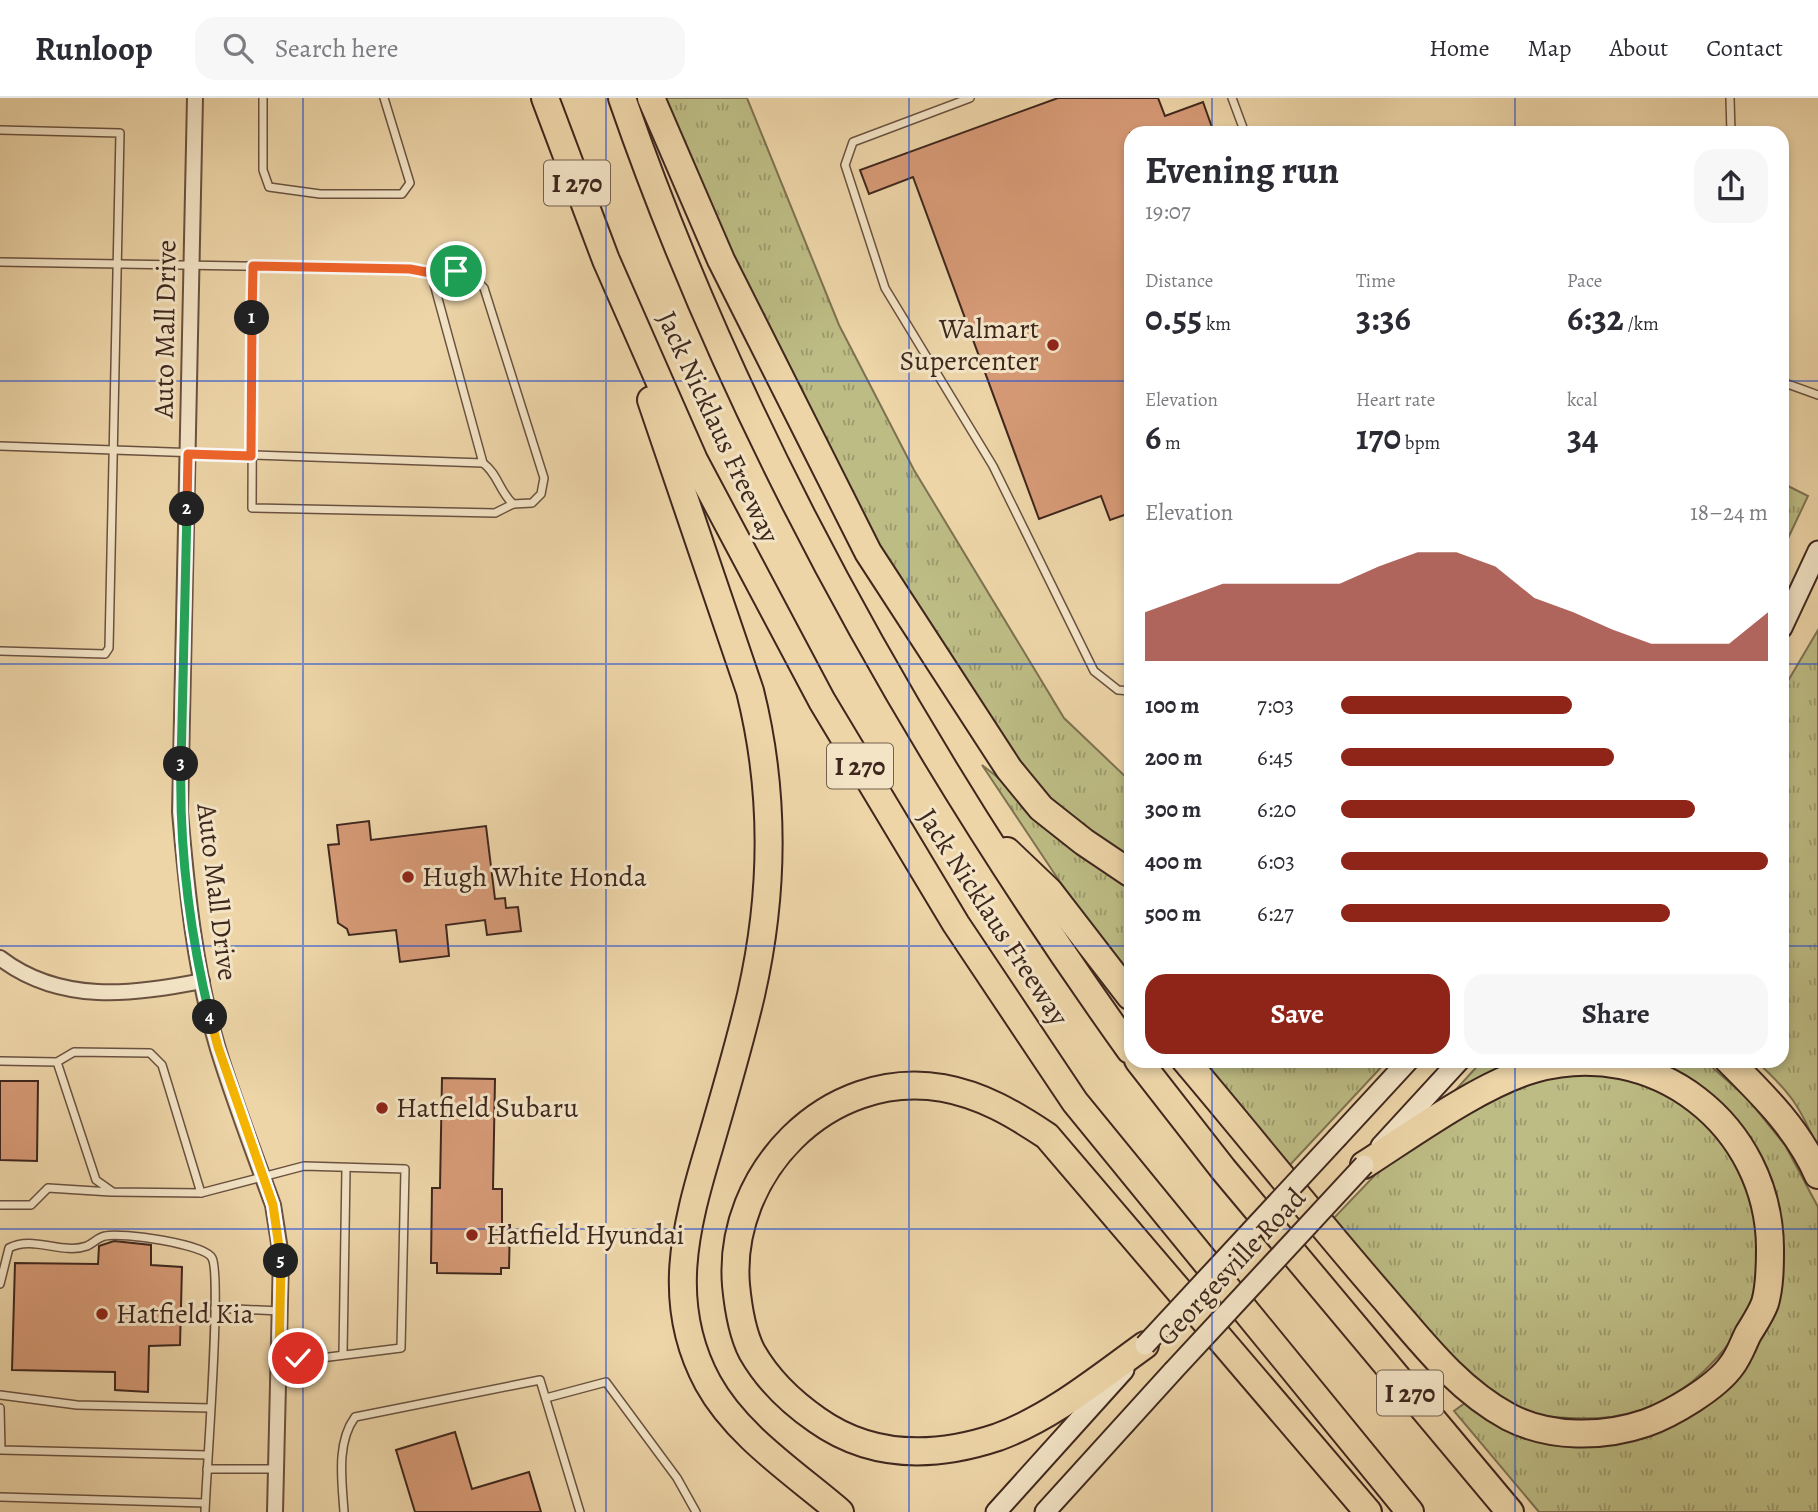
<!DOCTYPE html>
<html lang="en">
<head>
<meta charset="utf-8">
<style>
  :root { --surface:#fff; --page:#f7f7f7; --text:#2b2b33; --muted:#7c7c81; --line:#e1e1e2; --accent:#8f2418 }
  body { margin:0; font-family:Alegreya,serif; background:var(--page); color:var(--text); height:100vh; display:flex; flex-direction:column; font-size:26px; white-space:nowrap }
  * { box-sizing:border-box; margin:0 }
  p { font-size:23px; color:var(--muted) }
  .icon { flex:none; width:38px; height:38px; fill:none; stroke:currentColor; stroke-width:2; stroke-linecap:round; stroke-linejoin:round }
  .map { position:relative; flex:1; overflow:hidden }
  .drawer { position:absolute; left:1124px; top:28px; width:665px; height:942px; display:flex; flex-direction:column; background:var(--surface); border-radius:21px; box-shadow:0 4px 10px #0003 }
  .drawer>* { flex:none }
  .pin { position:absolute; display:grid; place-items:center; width:60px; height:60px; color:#fff; margin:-30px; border:4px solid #fff; border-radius:50%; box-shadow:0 2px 7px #0007 }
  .km { position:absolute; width:35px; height:35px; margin:-18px; border-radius:50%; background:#222; color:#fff; font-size:19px; line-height:35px; text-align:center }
  .round { display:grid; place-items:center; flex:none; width:74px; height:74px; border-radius:21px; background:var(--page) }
  .head { display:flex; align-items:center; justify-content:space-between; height:119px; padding:0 21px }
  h1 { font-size:38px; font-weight:600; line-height:52px }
  .figures { display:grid; grid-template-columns:repeat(3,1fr); gap:10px; height:119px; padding:7px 21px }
  .figures div { display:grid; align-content:center }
  .figures b { font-size:35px; font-weight:600 }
  .figures small { font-size:19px; font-weight:400 }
  .figures p { font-size:19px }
  .chart { height:196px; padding:14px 21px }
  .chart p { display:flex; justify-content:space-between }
  .chart svg { width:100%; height:126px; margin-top:7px; fill:var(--accent); opacity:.7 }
  .action { display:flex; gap:14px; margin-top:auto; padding:14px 21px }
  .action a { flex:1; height:80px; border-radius:21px; background:var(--accent); color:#fff; font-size:28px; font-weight:600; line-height:80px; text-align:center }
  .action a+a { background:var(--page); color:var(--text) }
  ul { padding:0 21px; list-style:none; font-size:23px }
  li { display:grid; grid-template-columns:112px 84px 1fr; align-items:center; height:52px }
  li i { height:18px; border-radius:9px; background:var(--accent) }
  header { display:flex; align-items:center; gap:42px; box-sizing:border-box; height:98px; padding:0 35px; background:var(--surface); border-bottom:2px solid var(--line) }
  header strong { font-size:33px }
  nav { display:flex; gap:38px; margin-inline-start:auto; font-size:24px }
  .search { width:490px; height:63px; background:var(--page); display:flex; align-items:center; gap:18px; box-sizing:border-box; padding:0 24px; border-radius:21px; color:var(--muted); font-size:26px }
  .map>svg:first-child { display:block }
  .grass { fill:url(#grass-tufts); stroke:#7e7251; stroke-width:2 }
  .building { fill:#d69a76; stroke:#3f271e; stroke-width:2 }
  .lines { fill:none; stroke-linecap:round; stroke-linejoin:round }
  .service-casing { stroke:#6a5240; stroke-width:10 }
  .minor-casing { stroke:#6a5240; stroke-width:18 }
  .secondary-casing { stroke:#3f271e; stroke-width:23 }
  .motorway-casing { stroke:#3f271e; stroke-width:30 }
  .service { stroke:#f3e4c6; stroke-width:7 }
  .minor { stroke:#f3e4c6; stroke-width:14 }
  .secondary { stroke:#f3e4c6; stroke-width:19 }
  .motorway { stroke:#edd5a8; stroke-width:26 }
  .secondary-bridge-casing { stroke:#3f271e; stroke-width:23; stroke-linecap:butt }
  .secondary-bridge { stroke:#f3e4c6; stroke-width:19 }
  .split-1-casing { stroke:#fff; stroke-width:14 }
  .split-2-casing { stroke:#fff; stroke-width:14 }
  .split-3-casing { stroke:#fff; stroke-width:14 }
  .split-4-casing { stroke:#fff; stroke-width:14 }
  .split-5-casing { stroke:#fff; stroke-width:14 }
  .split-6-casing { stroke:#fff; stroke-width:14 }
  .split-1 { stroke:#f0652b; stroke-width:9 }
  .split-2 { stroke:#f0652b; stroke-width:9 }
  .split-3 { stroke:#22a559; stroke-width:9 }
  .split-4 { stroke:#22a559; stroke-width:9 }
  .split-5 { stroke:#f5b400; stroke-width:9 }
  .split-6 { stroke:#f5b400; stroke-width:9 }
  .grid { fill:none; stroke:#1d4ed8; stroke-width:2; stroke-opacity:0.55 }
  .poi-dot { fill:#8f2418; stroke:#f3e4c6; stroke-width:2.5 }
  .labels { text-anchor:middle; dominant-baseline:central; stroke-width:6; stroke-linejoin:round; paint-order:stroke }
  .shield { fill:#f3e4c6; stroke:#756050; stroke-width:2 }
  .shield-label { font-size:26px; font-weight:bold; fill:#3f271e }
  .street-label { font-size:28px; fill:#3f271e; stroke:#f3e4c6 }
  .poi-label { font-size:28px; fill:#3f271e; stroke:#f3e4c6; text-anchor:start }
</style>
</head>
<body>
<header>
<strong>Runloop</strong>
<div class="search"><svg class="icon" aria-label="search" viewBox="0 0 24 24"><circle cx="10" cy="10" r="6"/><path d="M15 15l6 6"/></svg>Search here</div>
<nav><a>Home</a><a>Map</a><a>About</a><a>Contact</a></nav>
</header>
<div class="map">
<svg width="1818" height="1414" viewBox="0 0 1818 1414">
  <defs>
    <pattern id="grass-tufts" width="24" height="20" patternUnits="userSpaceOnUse" patternTransform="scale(1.75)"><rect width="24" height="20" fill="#bdbc84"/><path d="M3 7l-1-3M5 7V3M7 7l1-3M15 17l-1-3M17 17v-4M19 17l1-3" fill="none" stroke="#9b996b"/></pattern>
  </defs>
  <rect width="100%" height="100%" fill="#edd5a8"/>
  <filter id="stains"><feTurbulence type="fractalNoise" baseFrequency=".00286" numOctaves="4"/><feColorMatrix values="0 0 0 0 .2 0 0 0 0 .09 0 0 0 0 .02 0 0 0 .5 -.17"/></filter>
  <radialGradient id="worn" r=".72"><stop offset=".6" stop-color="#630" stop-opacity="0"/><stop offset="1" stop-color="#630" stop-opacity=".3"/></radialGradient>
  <g class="grass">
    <polygon points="664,0 747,0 839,227 914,372 1064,620 1130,683 1130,763 1069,722 1025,677 899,485 814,330 683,56"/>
    <polygon points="1782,385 1808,398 1782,453"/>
    <path d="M 1818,532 L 1818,1051 C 1800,1008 1790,994 1756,963 L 1782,962 L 1782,593 Z"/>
    <polygon points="982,667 1130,783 1130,878 1066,793"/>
    <polygon points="1201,963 1387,963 1289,1068"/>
    <polygon points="1482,963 1532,963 1451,997"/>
    <polygon points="1637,963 1705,963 1747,1000 1785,1047 1818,1109 1818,1414 1539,1414 1454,1313 1465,1305 1500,1326 1652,1335 1762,1226 1768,1087"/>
    <path d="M 1569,975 C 1611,975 1649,984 1685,1007 C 1749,1050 1775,1144 1747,1215 C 1737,1238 1721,1257 1703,1274 C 1675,1301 1638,1318 1599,1320 C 1574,1321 1540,1321 1516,1308 C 1500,1299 1482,1289 1467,1278 C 1451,1265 1438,1245 1425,1230 C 1394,1194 1363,1158 1332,1122 L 1376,1076 L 1485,1003 L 1534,982 Z"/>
  </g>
  <g class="building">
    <polygon points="1058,0 1158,0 1165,18 1203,4 1214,35 1130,35 1130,415 1110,422 1101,398 1039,421 913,79 869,96 860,72"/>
    <polygon points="369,723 371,742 486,728 495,801 505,800 506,810 518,809 521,833 487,837 485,822 446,827 449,858 400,864 396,832 349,837 347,831 338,825 328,747 339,746 337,727"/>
    <polygon points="442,980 495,981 493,1091 502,1091 502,1127 510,1127 509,1170 501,1170 501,1176 437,1175 437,1165 431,1165 432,1090 440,1090"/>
    <polygon points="0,983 38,983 37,1063 0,1062"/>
    <polygon points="114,1143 151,1147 151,1167 182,1169 180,1247 149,1248 148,1294 115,1292 115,1274 12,1272 15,1165 98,1166 99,1148"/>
    <polygon points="455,1334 472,1391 529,1374 541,1414 415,1414 396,1352"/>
  </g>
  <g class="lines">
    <defs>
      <g id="service">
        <polyline points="263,0 263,72 269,89 320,96 402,96 410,85 384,0"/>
        <polyline points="970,0 853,44 845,67 885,190 993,368 1094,573 1118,592 1130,593"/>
        <polyline points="1232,0 1245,35"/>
        <polyline points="1730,0 1731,35"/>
        <polyline points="0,32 120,35 109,550 105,556 0,553"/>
        <polyline points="0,164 410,171 431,175 483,365 0,348"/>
        <polyline points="253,168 252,410 495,415 513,406"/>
        <path d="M 431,175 C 454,173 468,172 484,190 L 544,380 L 541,396 L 532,405 L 513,406 C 499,393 498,376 483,365"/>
        <polyline points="1782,284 1818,297"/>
        <polyline points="0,963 57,964 74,954 150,955 162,967 201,1095 113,1094 96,1082 57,964"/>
        <polyline points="201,1095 304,1068 405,1071 401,1250 321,1260 279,1259"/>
        <polyline points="0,1107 31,1107 48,1090 111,1094"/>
        <path d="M 0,1186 L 9,1150 C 33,1137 62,1157 87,1148 C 93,1145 99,1139 105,1138 C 122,1134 205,1146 212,1160 C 222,1178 206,1379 205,1414"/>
        <polyline points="215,1210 280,1213"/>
        <polyline points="343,1256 346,1071"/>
        <polyline points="0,1297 77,1307 210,1310"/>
        <polyline points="546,1300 606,1284 677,1380 696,1414"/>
        <polyline points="0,1310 1,1352 207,1357"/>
        <polyline points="207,1371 276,1371"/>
        <polyline points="0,1399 205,1405"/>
        <path d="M 344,1414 C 342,1383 336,1345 355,1319 L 540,1282 L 580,1414"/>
      </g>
      <g id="minor">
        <path d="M 195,0 L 180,714 C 187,794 195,874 218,951 C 234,1003 254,1055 273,1107 L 281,1158 L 275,1414"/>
        <path d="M 0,860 C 60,906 133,897 202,883"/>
      </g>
      <g id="secondary">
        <polyline points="1782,530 1818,453"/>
        <polyline points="1338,1039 1409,962"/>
        <polyline points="1381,1048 1460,962"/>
        <polyline points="996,1414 1124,1272"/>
        <polyline points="1045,1414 1173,1273"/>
      </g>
      <g id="motorway">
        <polyline points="545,0 606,162 694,362 822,603 956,826 1075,1004 1410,1414"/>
        <path d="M 622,0 C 740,341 921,659 1130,952"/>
        <polyline points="651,0 721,162 868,454 1009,671 1041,710 1084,744 1130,775"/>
        <path d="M 651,302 L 750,593 C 775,693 774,796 751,897 C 739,948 724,999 709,1050 C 685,1130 665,1206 708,1285 C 737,1338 796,1376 840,1414"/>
        <polyline points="1007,753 1049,793 1130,898"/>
        <polyline points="1138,962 1223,1071 1510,1414"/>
        <path d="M 1185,962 C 1252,1041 1316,1122 1383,1199 C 1421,1243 1457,1291 1509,1319 C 1550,1340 1602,1340 1646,1325 C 1671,1316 1716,1290 1732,1267 C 1739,1258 1743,1246 1748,1236 C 1754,1226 1761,1216 1765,1205 C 1770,1188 1770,1167 1770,1150 C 1769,1027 1654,937 1534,971 C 1481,986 1411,1037 1364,1067"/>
        <path d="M 1728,962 C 1763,997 1798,1031 1818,1077"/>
        <path d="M 1145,1247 C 1099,1280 1052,1319 998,1339 C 935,1360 872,1361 817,1322 C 791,1304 768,1282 752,1254 C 742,1235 738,1208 736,1187 C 727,1076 827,970 943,990 C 982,997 1014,1016 1047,1038 L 1368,1414"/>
      </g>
    </defs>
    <use href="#service" class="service-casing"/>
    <use href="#minor" class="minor-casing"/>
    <use href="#secondary" class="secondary-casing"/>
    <use href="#motorway" class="motorway-casing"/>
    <use href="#service" class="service"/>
    <use href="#minor" class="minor"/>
    <use href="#secondary" class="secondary"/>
    <use href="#motorway" class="motorway"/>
    <defs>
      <g id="secondary-bridge">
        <polyline points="1145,1247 1338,1039"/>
        <polyline points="1173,1273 1364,1067"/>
      </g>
    </defs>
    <use href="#secondary-bridge" class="secondary-bridge-casing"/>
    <use href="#secondary-bridge" class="secondary-bridge"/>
  </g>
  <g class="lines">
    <defs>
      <polyline id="split-1" points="252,220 253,168 410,171 431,175 456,173"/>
      <polyline id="split-2" points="187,411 188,356 251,358 252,220"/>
      <polyline id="split-3" points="181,666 187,411"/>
      <path id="split-4" d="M 181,666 C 179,751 190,836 210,919"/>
      <polyline id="split-5" points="210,919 218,949 273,1107 281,1163"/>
      <polyline id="split-6" points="281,1163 279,1259 298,1260"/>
    </defs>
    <use href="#split-1" class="split-1-casing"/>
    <use href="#split-2" class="split-2-casing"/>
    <use href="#split-3" class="split-3-casing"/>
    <use href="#split-4" class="split-4-casing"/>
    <use href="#split-5" class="split-5-casing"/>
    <use href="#split-6" class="split-6-casing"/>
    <use href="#split-1" class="split-1"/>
    <use href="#split-2" class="split-2"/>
    <use href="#split-3" class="split-3"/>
    <use href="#split-4" class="split-4"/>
    <use href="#split-5" class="split-5"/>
    <use href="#split-6" class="split-6"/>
  </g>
  <path class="grid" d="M 303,0 L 303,1414M 606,0 L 606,1414M 909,0 L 909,1414M 1212,0 L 1212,35M 1515,0 L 1515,35M 0,283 L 1130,283M 1782,283 L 1818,283M 0,566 L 1130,566M 1782,566 L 1818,566M 0,848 L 1130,848M 1782,848 L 1818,848M 1212,962 L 1212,1414M 1515,962 L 1515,1414M 0,1131 L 1818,1131"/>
  <g class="poi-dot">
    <circle cx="1053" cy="247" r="7"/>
    <circle cx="408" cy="779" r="7"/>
    <circle cx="382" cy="1010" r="7"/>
    <circle cx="472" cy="1137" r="7"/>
    <circle cx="102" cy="1216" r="7"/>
  </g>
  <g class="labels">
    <g class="shield">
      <rect x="544" y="62.5" width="66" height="45" rx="5"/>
      <rect x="827" y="645.5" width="66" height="45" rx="5"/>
      <rect x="1377" y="1272.5" width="66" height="45" rx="5"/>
    </g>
    <g class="shield-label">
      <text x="577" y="85">I 270</text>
      <text x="860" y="668">I 270</text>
      <text x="1410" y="1295">I 270</text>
    </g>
    <g class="street-label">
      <text transform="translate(165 231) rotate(-89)">Auto Mall Drive</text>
      <text transform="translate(718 329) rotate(65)">Jack Nicklaus Freeway</text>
      <text transform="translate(217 794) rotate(83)">Auto Mall Drive</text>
      <text transform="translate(993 819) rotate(57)">Jack Nicklaus Freeway</text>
      <text transform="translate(1231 1169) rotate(-47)">Georgesville Road</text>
    </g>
    <g class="poi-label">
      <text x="1039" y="231" text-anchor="end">Walmart<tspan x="1039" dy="32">Supercenter</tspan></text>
      <text x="422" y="779">Hugh White Honda</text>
      <text x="396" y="1010">Hatfield Subaru</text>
      <text x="486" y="1137">Hatfield Hyundai</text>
      <text x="116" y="1216">Hatfield Kia</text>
    </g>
  </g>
  <rect width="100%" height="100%" filter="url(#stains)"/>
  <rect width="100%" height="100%" fill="url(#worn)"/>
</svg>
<div class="pin" style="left:456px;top:173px;background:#1e9e55"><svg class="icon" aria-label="arrive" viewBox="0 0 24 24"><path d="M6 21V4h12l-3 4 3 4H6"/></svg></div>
<div class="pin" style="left:298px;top:1260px;background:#d93025"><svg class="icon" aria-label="check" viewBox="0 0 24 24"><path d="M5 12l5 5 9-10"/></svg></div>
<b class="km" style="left:252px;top:220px">1</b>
<b class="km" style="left:187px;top:411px">2</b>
<b class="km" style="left:181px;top:666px">3</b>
<b class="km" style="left:210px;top:919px">4</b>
<b class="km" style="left:281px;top:1163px">5</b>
<section class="drawer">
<div class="head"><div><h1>Evening run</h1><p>19:07</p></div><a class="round"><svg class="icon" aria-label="share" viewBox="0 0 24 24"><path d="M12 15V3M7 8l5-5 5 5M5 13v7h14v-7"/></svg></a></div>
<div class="figures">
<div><p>Distance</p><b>0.55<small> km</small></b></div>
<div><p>Time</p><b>3:36</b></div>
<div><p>Pace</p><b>6:32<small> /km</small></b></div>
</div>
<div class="figures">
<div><p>Elevation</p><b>6<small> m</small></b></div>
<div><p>Heart rate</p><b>170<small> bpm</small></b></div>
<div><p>kcal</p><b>34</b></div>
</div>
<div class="chart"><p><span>Elevation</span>18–24 m</p>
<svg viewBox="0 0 160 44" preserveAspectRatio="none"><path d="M0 44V27L10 22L20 17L30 17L40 17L50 17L60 11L70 6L80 6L90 11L100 22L110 27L120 33L130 38L140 38L150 38L160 27V44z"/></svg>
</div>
<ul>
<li><b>100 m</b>7:03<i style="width:54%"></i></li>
<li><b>200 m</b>6:45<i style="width:64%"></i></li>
<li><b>300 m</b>6:20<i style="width:83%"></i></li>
<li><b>400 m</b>6:03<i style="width:100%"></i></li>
<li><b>500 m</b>6:27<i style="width:77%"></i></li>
</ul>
<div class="action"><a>Save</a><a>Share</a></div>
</section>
</div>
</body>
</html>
